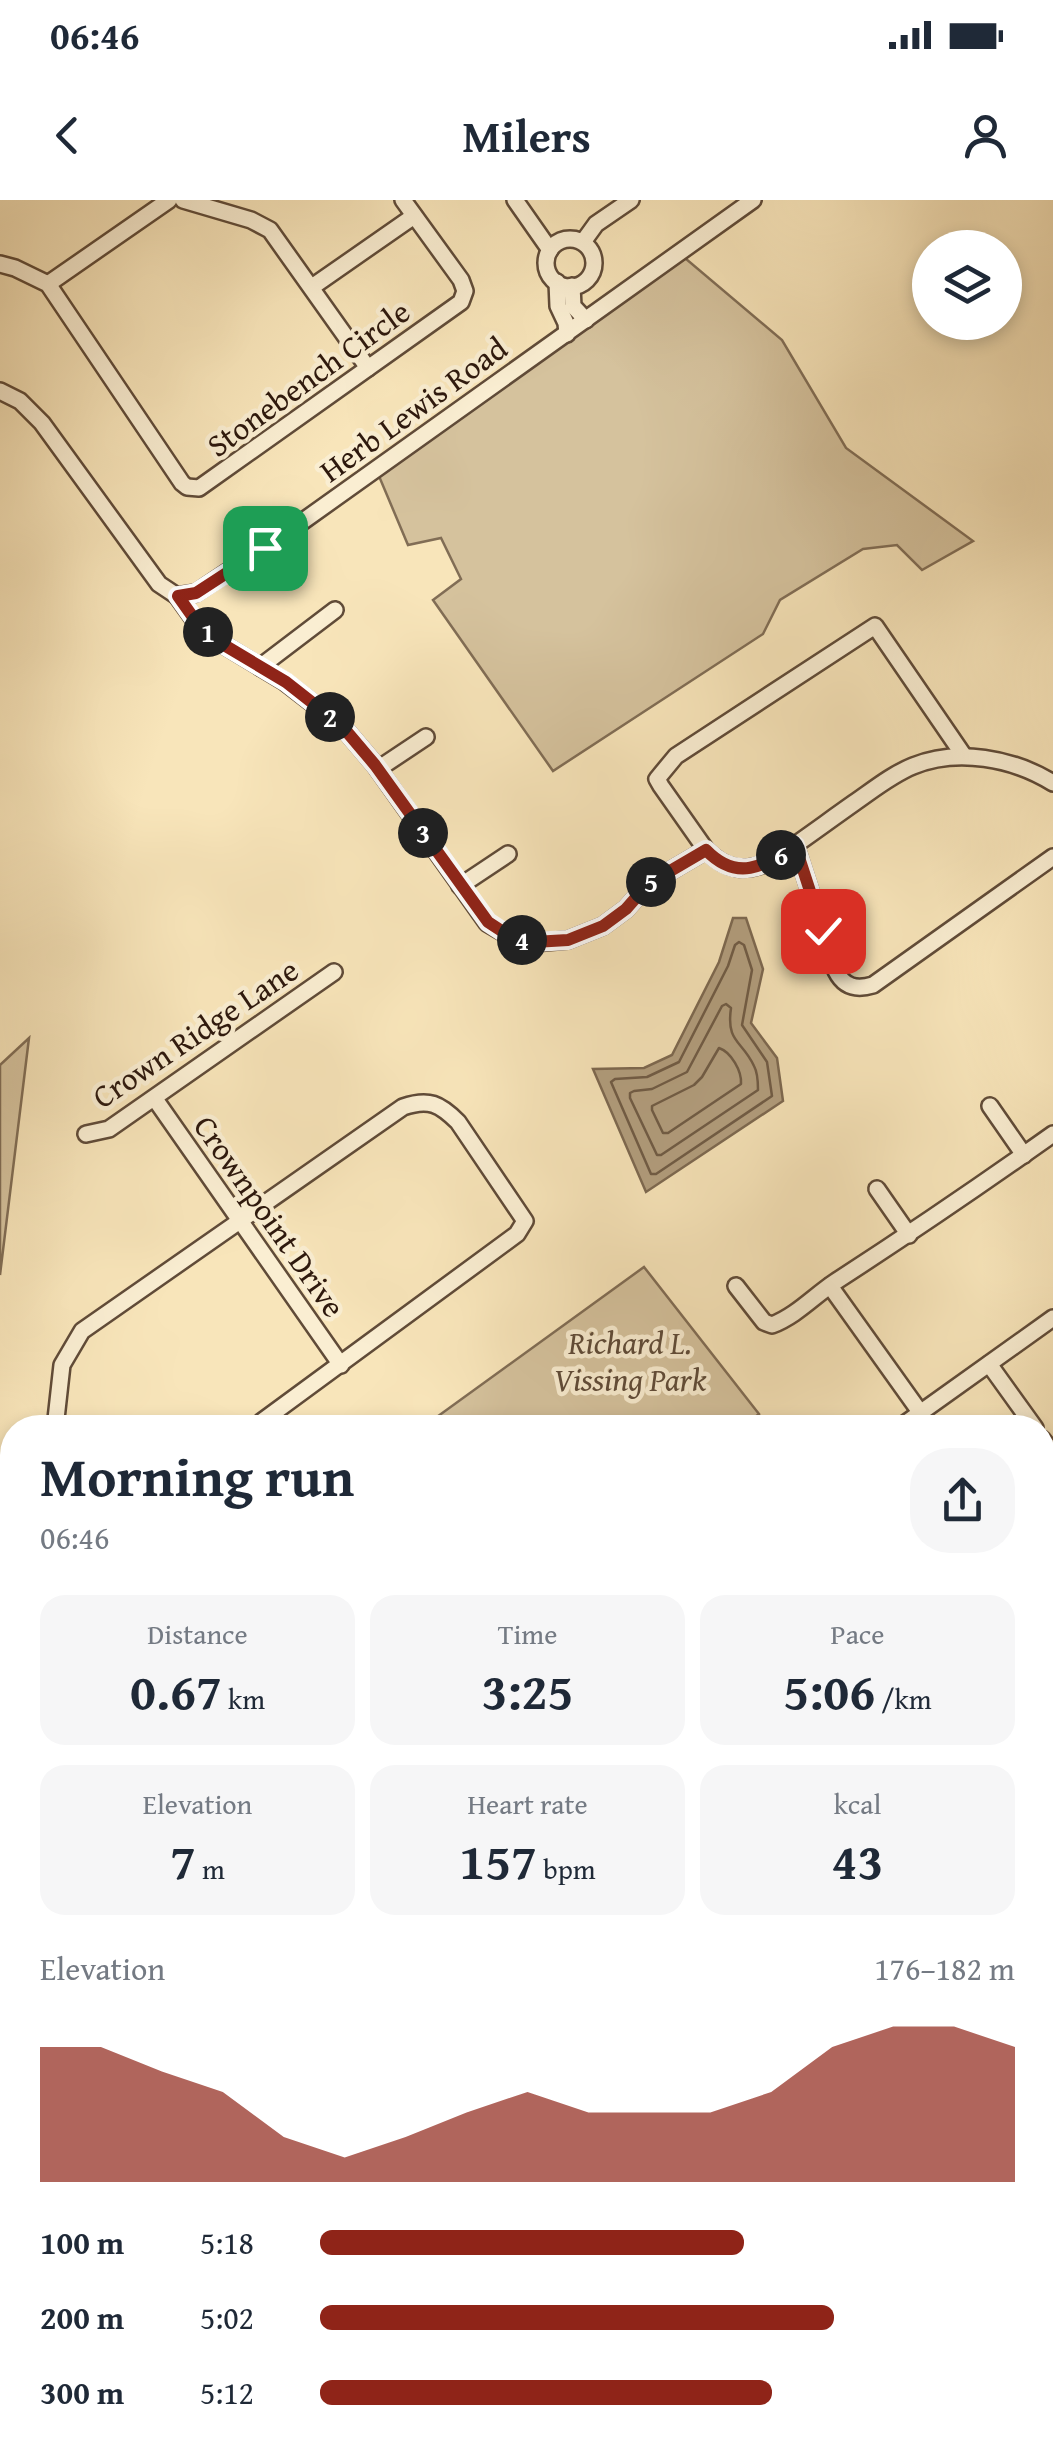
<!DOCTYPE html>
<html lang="en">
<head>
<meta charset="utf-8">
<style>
  :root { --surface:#fff; --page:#f6f6f7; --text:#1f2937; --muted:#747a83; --accent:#8f2418 }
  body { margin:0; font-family:"Gentium Book Plus",serif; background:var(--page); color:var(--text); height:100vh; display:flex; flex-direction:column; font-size:38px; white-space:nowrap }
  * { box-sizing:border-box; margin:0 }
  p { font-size:32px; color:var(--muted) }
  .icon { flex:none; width:55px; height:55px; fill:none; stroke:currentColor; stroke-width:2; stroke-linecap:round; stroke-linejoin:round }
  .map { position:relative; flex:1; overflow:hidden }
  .drawer { position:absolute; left:0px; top:1215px; width:1055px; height:1038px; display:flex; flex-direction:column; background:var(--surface); border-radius:40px 40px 0 0; box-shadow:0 5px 15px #0003 }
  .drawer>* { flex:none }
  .buttons { position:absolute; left:912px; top:30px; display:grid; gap:20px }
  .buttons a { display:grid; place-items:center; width:110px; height:110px; border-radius:50%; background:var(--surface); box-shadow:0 5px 15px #0003; font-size:50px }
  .pin { position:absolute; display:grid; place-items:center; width:85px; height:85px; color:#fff; margin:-42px; border-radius:20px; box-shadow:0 5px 15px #0006 }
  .km { position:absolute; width:50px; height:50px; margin:-25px; border-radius:50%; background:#222; color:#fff; font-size:28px; line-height:50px; text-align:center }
  .round { display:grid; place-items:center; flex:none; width:105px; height:105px; border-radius:40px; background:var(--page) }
  .summary { display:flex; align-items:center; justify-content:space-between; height:170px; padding:0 40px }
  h1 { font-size:55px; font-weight:600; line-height:75px }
  .metrics { display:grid; grid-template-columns:repeat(3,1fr); gap:15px; height:170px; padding:10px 40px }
  .metrics div { display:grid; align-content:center; border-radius:25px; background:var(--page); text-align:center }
  .metrics b { font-size:50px; font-weight:600 }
  .metrics small { font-size:28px; font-weight:400 }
  .metrics p { font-size:28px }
  .chart { height:280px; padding:20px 40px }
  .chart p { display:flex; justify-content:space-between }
  .chart svg { width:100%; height:180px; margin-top:10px; fill:var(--accent); opacity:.7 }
  ul { padding:0 40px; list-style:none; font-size:32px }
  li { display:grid; grid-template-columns:160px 120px 1fr; align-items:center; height:75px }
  li i { height:25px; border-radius:12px; background:var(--accent) }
  .status { display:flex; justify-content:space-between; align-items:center; height:70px; padding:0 50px; background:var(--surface); direction:ltr }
  .status svg { height:28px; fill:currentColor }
  header { display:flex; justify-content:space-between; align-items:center; height:130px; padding:0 40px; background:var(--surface); font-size:45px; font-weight:600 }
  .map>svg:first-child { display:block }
  .green { fill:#d5c29d; stroke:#816d55; stroke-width:2.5 }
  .water { fill:#b39f7f; stroke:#7d6951; stroke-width:2.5 }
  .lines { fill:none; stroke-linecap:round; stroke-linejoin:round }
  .shore { stroke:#705c46; stroke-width:2.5 }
  .stream { stroke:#7d6951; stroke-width:2.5 }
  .minor-casing { stroke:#604b38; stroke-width:20 }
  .minor { stroke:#faeed2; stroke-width:15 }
  .route-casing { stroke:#fff; stroke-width:20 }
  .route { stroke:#8f2418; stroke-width:12 }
  .labels { text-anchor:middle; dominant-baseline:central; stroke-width:9; stroke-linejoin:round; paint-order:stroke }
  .street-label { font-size:32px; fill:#2d180d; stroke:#faeed2 }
  .park-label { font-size:32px; font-style:italic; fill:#5f4b38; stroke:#faeed2 }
</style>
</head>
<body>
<div class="status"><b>06:46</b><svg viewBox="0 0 49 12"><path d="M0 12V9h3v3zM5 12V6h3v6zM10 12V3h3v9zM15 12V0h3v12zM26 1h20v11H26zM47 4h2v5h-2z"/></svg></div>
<header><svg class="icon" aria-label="back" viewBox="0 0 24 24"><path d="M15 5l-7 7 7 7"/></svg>Milers<svg class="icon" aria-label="person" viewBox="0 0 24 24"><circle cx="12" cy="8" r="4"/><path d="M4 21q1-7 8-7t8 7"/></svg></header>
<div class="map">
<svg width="1053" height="2251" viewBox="0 0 1053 2251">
  <rect width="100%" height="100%" fill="#f8e5ba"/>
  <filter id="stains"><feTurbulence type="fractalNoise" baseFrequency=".002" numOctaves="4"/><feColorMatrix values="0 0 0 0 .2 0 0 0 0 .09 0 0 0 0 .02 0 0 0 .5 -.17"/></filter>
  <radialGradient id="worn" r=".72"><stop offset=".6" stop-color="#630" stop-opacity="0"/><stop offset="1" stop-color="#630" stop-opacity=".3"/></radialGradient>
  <g class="green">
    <polygon points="679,53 782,140 846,248 973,341 922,370 897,345 863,349 780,400 763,434 553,571 433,400 461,379 441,338 408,345 376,269"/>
    <polygon points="29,838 0,1075 0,865"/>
    <polygon points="644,1067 759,1214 740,1228 423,1227"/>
  </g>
  <polygon class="water" points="733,718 746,718 763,769 751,823 777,858 783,901 646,992 593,869 644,868 672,855 719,762"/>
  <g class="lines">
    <g class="shore">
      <polygon points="739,742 744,745 752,770 742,825 767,862 772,896 656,974 651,974 611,882 615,879 647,877 679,862 728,766 735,745"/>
      <path d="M 726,804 L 731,808 C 726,843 742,840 754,866 C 758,873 758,883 758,890 L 661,955 L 657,955 L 630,898 L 630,893 L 634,891 L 652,889 L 687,872 L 722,806 Z"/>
      <path d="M 719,848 C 731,852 742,871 741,884 L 668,933 L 663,933 L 652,910 L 652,906 L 694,885 L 702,877 Z"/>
    </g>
    <g class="stream">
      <polyline points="0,1423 12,1434"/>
      <polyline points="606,2240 614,2251"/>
    </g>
    <defs>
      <g id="minor">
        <polyline points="183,0 251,20 270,30 368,168"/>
        <polyline points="515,0 550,50"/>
        <circle cx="570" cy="63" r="24"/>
        <polyline points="583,42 596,24 631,0"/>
        <polyline points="0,64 15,68 48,84 182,283 187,287 199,288 461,102 465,91 461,80 403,0"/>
        <polyline points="557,82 558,106 566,123 567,134"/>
        <polyline points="48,84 169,0"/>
        <polyline points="572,86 573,106 586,120"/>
        <polyline points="312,87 414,16"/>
        <polyline points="0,191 20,201 42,223 159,384 177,396 196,393 299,324 753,0"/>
        <polyline points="177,396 195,421 219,442 285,482 342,526 375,565 487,723 511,737 534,743 568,740 603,726 626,709 648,684 706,650 661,586 657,579 676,556 875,426 964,556"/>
        <polyline points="260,467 335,410"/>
        <polyline points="378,569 426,537"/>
        <path d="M 795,645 L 836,771 C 844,787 856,790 873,785 L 1053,657"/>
        <path d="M 706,650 C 727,671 745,673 772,661 C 800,642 827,622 854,603 C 873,590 891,575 913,566 C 957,548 1013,558 1053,583"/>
        <polyline points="460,686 508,654"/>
        <polyline points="155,899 341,1165"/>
        <polyline points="990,906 1024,955"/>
        <polyline points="86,934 109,929 334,772"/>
        <polyline points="877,989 909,1035"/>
        <path d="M 736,1086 L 764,1122 L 772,1125 C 796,1116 814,1096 835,1082 C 909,1034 981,985 1053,934"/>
        <polyline points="830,1086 920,1212"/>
        <polyline points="989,1164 1035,1228"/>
        <path d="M 55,1228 L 62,1165 L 82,1131 L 403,907 C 429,898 440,904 458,922 L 525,1021 L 517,1034 L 253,1228"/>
        <polyline points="899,1228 1053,1118"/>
        <polyline points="1042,1239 1053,1253"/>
        <polyline points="0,1359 12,1359"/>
        <polyline points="1042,1487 1053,1502"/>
        <polyline points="0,1532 12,1523"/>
        <polyline points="1042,1599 1053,1592"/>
        <polyline points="1042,1735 1053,1749"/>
        <polyline points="0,1853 12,1844"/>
        <polyline points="1042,1969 1053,1983"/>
        <polyline points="0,1985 12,2003"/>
        <polyline points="0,2060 12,2051"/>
        <polyline points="1042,2207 1053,2221"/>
        <polyline points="12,2208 4,2214 12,2226"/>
        <polyline points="23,2240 31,2251"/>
        <polyline points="186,2240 194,2251"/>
        <polyline points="349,2240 357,2251"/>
        <polyline points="890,2240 898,2251"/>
        <polyline points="529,2251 544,2240"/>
        <polyline points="784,2251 799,2240"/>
        <polyline points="920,2251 935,2240"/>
      </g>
    </defs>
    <use href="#minor" class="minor-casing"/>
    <use href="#minor" class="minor"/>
  </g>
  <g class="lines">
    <defs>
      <path id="route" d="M 265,348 L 196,393 L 178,396 L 195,420 L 219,442 L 286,482 L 342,526 L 375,565 L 488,722 L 511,737 L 534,742 L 568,740 L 603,726 L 626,709 L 648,684 L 706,650 C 737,682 763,667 795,645 L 823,731"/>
    </defs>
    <use href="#route" class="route-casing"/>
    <use href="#route" class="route"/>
  </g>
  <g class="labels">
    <g class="street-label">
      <text transform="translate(308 178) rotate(-36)">Stonebench Circle</text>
      <text transform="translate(413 209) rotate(-36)">Herb Lewis Road</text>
      <text transform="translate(195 833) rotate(-34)">Crown Ridge Lane</text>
      <text transform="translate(270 1016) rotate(55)">Crownpoint Drive</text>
    </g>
    <g class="park-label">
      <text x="630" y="1142">Richard L.<tspan x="630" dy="37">Vissing Park</tspan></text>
    </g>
  </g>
  <rect width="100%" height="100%" filter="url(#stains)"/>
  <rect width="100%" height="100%" fill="url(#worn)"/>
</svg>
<div class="buttons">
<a><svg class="icon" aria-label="layers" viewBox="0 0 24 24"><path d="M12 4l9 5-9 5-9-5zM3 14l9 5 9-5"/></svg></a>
</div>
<div class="pin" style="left:265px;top:348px;background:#1e9e55"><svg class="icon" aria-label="arrive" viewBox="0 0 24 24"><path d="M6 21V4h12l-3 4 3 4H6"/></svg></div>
<div class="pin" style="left:823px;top:731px;background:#d93025"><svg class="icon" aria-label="check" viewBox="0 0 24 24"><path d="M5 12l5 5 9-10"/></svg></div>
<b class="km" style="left:208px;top:432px">1</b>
<b class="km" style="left:330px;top:517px">2</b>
<b class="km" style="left:423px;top:633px">3</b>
<b class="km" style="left:522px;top:740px">4</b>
<b class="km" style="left:651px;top:682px">5</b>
<b class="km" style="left:781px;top:655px">6</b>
<section class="drawer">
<div class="summary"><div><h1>Morning run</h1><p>06:46</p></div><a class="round"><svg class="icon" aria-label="share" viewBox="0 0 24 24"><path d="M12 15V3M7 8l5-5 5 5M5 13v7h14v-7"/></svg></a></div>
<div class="metrics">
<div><p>Distance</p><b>0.67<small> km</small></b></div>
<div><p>Time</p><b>3:25</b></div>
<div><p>Pace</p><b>5:06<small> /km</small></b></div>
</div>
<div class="metrics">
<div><p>Elevation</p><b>7<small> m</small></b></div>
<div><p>Heart rate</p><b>157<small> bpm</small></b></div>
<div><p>kcal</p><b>43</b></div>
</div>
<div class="chart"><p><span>Elevation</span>176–182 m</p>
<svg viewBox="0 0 160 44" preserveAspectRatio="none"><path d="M0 44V11L10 11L20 17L30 22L40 33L50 38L60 33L70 27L80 22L90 27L100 27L110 27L120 22L130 11L140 6L150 6L160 11V44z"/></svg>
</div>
<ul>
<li><b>100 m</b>5:18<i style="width:61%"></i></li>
<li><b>200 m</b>5:02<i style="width:74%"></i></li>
<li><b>300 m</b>5:12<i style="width:65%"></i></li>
</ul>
</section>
</div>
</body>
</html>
